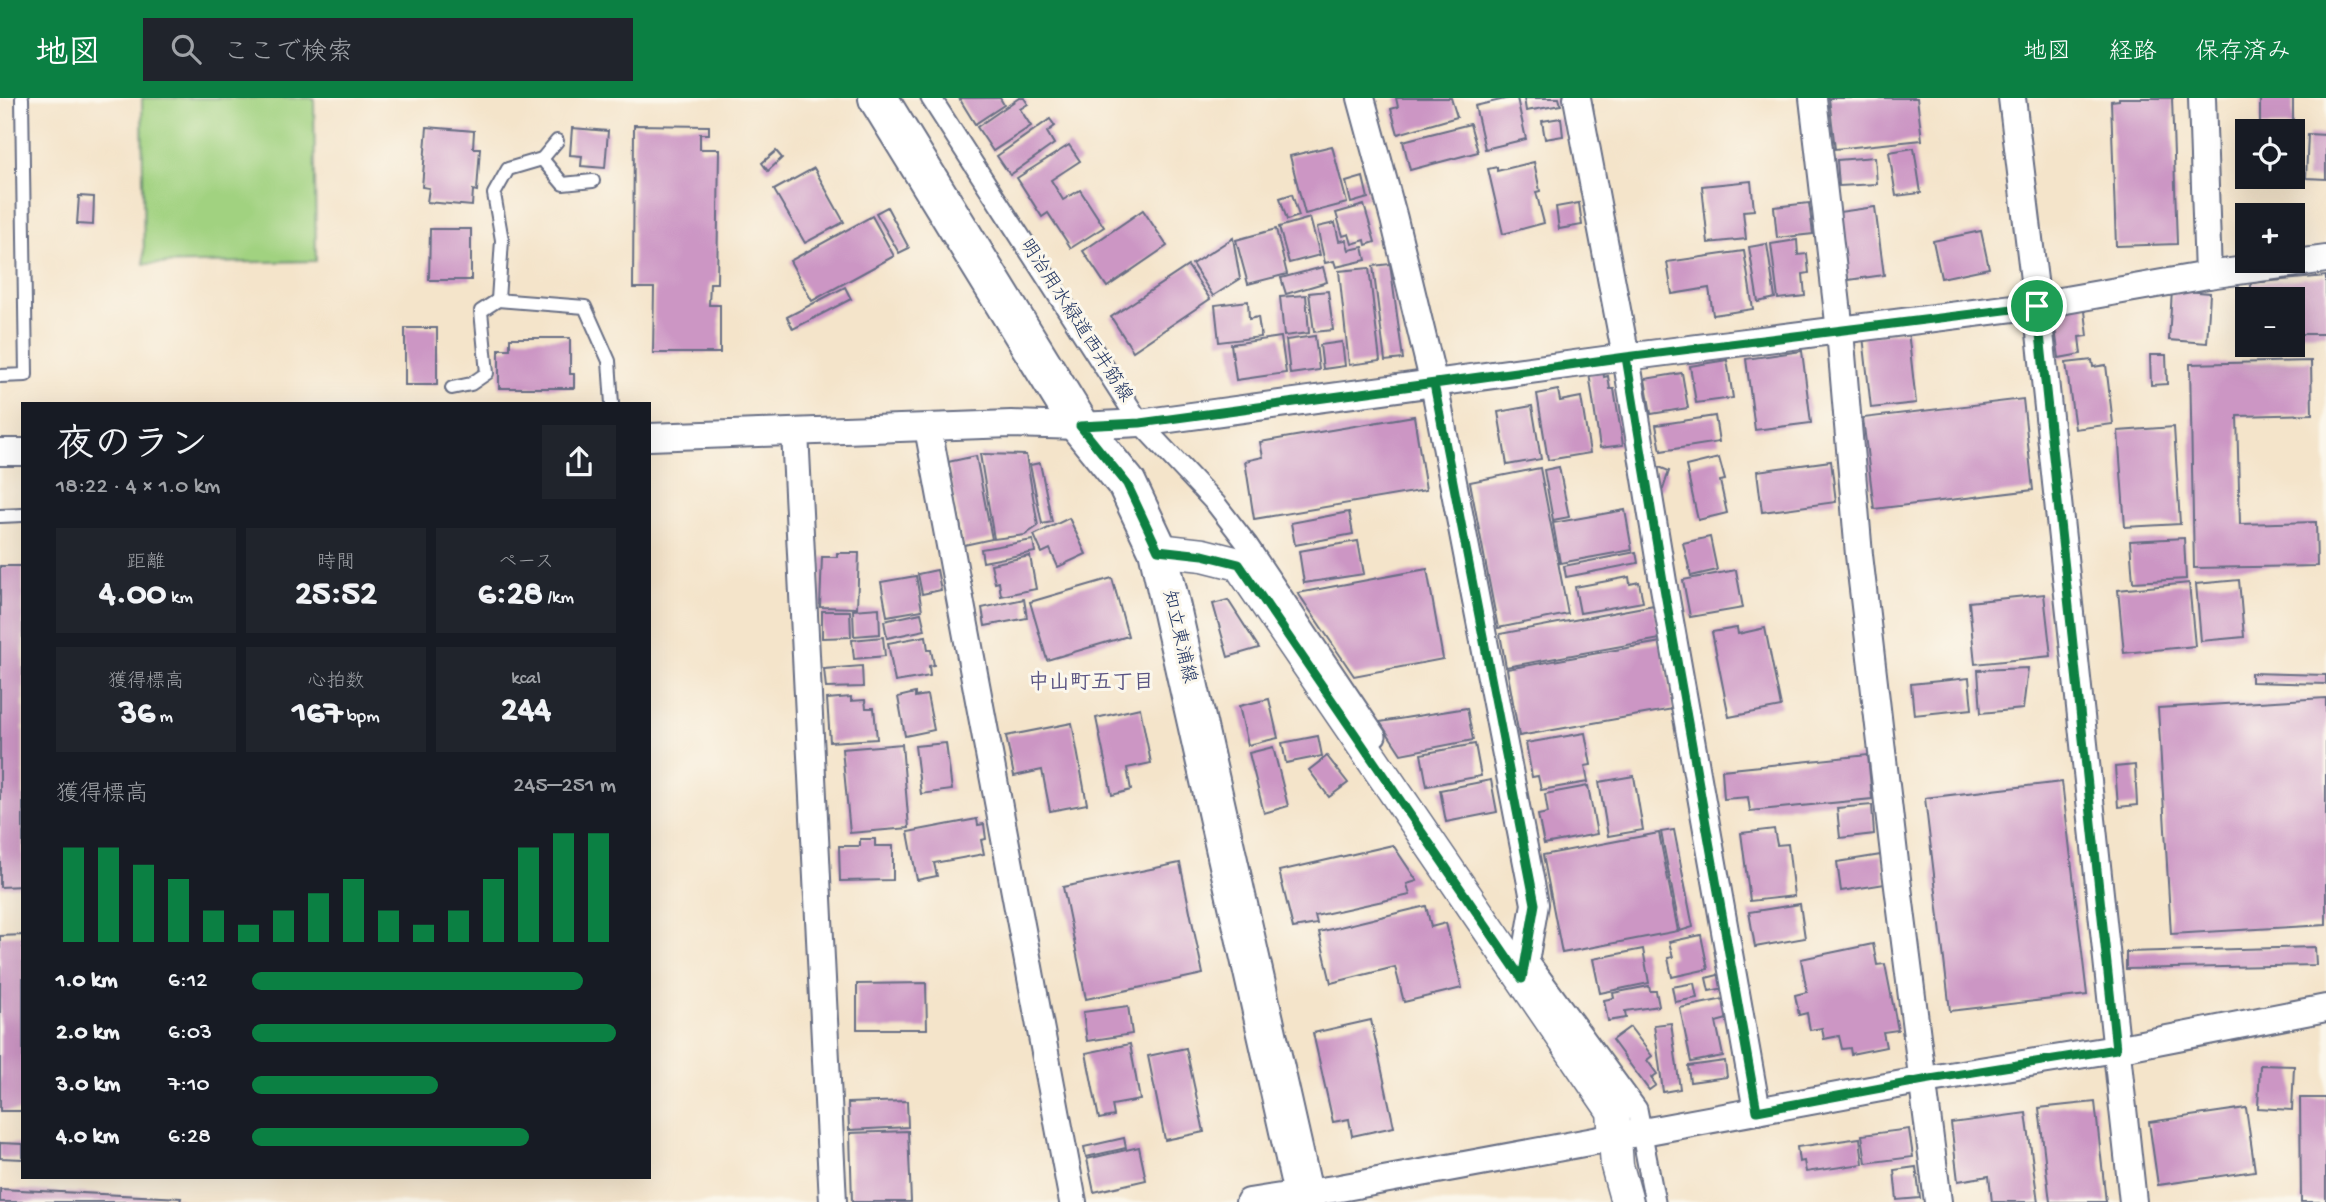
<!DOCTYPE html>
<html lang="ja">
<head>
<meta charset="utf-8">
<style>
  :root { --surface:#171b24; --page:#20242c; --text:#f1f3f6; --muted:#9ea1a6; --accent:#0b8043 }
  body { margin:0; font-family:"Gochi Hand","Klee One",sans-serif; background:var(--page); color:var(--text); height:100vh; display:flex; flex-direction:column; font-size:26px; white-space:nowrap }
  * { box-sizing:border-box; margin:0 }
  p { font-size:23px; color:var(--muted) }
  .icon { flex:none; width:38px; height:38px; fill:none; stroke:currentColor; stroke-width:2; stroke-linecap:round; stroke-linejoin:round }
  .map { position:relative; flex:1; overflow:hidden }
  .details { position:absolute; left:21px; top:304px; width:630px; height:777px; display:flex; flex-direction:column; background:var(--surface); border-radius:0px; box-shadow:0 7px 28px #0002 }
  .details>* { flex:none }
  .buttons { position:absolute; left:2235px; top:21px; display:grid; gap:14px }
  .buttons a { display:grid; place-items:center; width:70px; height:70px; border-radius:0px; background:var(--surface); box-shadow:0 7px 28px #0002; font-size:35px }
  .pin { position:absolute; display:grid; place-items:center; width:60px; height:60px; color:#fff; margin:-30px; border:4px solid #fff; border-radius:50%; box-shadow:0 2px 7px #0007 }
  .round { display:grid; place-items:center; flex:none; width:74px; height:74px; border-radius:0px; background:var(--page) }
  .overview { display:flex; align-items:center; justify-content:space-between; height:119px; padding:0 35px }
  h1 { font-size:38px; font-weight:700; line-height:52px }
  .metrics { display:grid; grid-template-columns:repeat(3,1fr); gap:10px; height:119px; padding:7px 35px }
  .metrics div { display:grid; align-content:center; border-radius:0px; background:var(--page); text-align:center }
  .metrics b { font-size:35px; font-weight:700 }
  .metrics small { font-size:19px; font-weight:400 }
  .metrics p { font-size:19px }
  .chart { height:196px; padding:14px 35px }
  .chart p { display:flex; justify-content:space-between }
  .chart svg { width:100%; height:126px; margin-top:7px; stroke:var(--accent); stroke-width:6 }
  ul { padding:0 35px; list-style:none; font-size:23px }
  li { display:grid; grid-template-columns:112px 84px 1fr; align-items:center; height:52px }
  li i { height:18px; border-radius:9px; background:var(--accent) }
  header { display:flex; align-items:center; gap:42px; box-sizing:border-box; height:98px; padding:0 35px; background:var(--accent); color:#fff }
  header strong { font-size:33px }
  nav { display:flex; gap:38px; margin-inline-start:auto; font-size:24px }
  .search { width:490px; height:63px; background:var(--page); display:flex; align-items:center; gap:18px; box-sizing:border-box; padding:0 24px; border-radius:0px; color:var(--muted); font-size:26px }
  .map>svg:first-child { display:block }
  .green { fill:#a1d280; stroke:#5e806f; stroke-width:2 }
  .building { fill:#cc96c4 }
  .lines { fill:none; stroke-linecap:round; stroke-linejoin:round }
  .service-casing { stroke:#676e84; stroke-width:16 }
  .pedestrian-casing { stroke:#676e84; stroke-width:23 }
  .minor-casing { stroke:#676e84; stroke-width:30 }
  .tertiary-casing { stroke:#676e84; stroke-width:35 }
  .primary-casing { stroke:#676e84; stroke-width:42 }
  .service { stroke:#fff; stroke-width:12 }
  .pedestrian { stroke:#fff; stroke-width:19 }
  .minor { stroke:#fff; stroke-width:26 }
  .tertiary { stroke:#fff; stroke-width:32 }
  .primary { stroke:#fff; stroke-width:38 }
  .route-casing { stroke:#fff; stroke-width:14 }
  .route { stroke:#0b8043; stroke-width:9 }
  .labels { text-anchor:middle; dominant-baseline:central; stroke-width:6; stroke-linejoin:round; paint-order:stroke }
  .street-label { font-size:19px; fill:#1b2f5e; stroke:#fbf7ec }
  .neighbourhood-label { font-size:21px; font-weight:bold; fill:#595382; stroke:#fbf7ec }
</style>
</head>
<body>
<header>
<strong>地図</strong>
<div class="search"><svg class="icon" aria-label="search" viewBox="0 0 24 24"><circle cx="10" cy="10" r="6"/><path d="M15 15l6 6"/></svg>ここで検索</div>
<nav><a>地図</a><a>経路</a><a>保存済み</a></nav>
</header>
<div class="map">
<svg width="2326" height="1104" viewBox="0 0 2326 1104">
  <rect width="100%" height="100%" fill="#fbf7ec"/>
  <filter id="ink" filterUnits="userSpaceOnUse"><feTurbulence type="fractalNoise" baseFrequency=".0143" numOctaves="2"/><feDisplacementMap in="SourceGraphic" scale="14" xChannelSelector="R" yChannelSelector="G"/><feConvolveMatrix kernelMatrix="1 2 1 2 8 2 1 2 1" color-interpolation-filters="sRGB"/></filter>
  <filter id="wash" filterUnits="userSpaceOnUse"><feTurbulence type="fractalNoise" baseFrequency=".00686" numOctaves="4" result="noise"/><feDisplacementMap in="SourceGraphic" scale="28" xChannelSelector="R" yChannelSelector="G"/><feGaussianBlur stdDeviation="1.57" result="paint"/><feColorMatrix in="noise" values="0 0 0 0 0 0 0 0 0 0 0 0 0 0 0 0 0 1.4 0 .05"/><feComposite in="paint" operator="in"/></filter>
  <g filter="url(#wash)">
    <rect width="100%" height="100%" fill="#f4e4ca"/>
    <polygon class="green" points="142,0 314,0 316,163 144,166"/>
    <g id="blocks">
      <g class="building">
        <polygon points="959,0 1000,0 1004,7 975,26"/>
        <polygon points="1019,0 1024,0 1028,6 1020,11 1031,28 993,53 977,29"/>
        <polygon points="1396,0 1451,0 1457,19 1398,36 1391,11 1398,9"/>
        <polygon points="1509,0 1517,0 1526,41 1485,51 1475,8"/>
        <polygon points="1524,0 1559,0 1561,7 1526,13"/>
        <polygon points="1829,0 1917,0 1922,42 1835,51"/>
        <polygon points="2119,0 2172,0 2177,146 2116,148 2111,3 2119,2"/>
        <rect x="2260" y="0" width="33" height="28"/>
        <polygon points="1561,20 1563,38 1545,41 1542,23"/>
        <polygon points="1050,21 1055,28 1047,34 1054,46 1010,77 997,58"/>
        <polygon points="1470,26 1478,54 1410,72 1403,43"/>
        <polygon points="634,27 709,28 709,36 700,36 700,51 719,51 717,185 710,185 709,207 720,207 720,255 653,255 654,190 633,190"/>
        <polygon points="427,29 474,33 473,50 480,50 477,93 473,92 472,108 427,104 429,90 422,89"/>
        <polygon points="572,30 608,33 605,70 581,68 582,58 570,57"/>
        <polygon points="2308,36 2326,37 2326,81 2306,80"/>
        <polygon points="1069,47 1080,63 1051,82 1063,102 1080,92 1104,129 1071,150 1048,115 1042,119 1017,80"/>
        <polygon points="1332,48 1347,105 1305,116 1290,58"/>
        <polygon points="1914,50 1921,95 1896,98 1889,54"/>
        <polygon points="776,53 782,60 768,73 762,65"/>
        <polygon points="1875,59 1877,86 1839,88 1837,62"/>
        <polygon points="1534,64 1540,93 1536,94 1544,125 1503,136 1488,71 1497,69 1497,73"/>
        <polygon points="814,70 844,124 805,145 774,92"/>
        <polygon points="1363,79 1368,100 1351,105 1346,84"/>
        <polygon points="1751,83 1754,112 1743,113 1746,141 1708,145 1702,88"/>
        <polygon points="1292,96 1299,118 1287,122 1280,100"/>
        <polygon points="79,98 94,99 93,127 77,126"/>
        <polygon points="1579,105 1582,127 1559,131 1556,109"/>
        <polygon points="1809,105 1813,136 1777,140 1774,109"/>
        <polygon points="1364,107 1375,144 1366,147 1365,142 1352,146 1349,136 1343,138 1336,115"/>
        <polygon points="887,109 909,150 899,155 876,115"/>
        <polygon points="1875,109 1884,177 1848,182 1839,114"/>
        <polygon points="1143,112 1167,148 1107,189 1083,153"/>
        <polygon points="872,118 894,158 812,203 790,163"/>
        <polygon points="1310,120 1320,157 1289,165 1279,129"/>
        <polygon points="1335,125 1339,143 1346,142 1349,152 1363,149 1366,162 1336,169 1334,163 1325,165 1317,129"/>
        <polygon points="430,131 471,131 471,182 429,182"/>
        <polygon points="1276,131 1287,176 1248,186 1236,142"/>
        <polygon points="1981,133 1989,170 1941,180 1933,143"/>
        <polygon points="1233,140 1240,181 1213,198 1192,166"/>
        <polygon points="1797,142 1798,157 1807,156 1809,175 1803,176 1805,198 1778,201 1771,146"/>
        <polygon points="1767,146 1775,200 1758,204 1749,149"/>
        <polygon points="1744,153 1753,211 1713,217 1709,190 1672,196 1667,164"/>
        <polygon points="1390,166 1403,261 1385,263 1373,168"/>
        <polygon points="1188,168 1210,201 1133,253 1111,219"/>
        <polygon points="1323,169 1327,184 1286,196 1281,180"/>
        <polygon points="1369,170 1380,263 1349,267 1339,173"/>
        <polygon points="2326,178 2326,236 2292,236 2292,201 2251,201 2251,185"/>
        <polygon points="845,189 851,201 793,231 787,219"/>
        <polygon points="2172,192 2210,195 2207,245 2169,242"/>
        <polygon points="1328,193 1333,232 1314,234 1309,195"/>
        <polygon points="1306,197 1309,235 1284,238 1280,199"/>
        <polygon points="1248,203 1249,221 1258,219 1261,239 1219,244 1215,207"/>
        <polygon points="2084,205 2088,238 2079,239 2081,256 2059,260 2052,209"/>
        <rect x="405" y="230" width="32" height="57"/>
        <polygon points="1908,233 1916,305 1871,310 1863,238"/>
        <polygon points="1315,238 1319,272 1290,276 1286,242"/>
        <polygon points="1281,239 1286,275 1236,282 1231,246"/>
        <polygon points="510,240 570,240 570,276 574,276 574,290 499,290 499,251 510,251"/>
        <polygon points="1342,244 1345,268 1323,271 1320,247"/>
        <polygon points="1802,253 1811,325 1755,332 1746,261"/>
        <polygon points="2150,257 2166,257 2167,286 2151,287"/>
        <polygon points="1727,262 1733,300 1696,305 1690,268"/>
        <polygon points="2092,262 2093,269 2106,267 2113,326 2075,331 2066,265"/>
        <polygon points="2311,263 2312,316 2237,318 2240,426 2316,424 2317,468 2194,470 2190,266"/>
        <polygon points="1603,273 1604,279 1608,278 1610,291 1614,291 1623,347 1600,350 1589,275"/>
        <polygon points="1682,275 1688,310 1651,316 1645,281"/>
        <polygon points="1558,292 1560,303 1581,299 1590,355 1548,362 1537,296"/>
        <polygon points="2023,301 2033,392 1874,411 1863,320"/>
        <polygon points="1532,308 1541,361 1507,367 1498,314"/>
        <polygon points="1414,318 1426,392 1254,421 1245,363 1263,359 1260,344"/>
        <polygon points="1715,318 1719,344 1661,353 1656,327"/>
        <polygon points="2174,329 2180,426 2125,429 2118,333"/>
        <polygon points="980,356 1026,357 1038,428 1025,437 994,441"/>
        <polygon points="976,358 992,441 964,447 948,364"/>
        <polygon points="1719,360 1725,382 1720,383 1727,415 1698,422 1686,368"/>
        <polygon points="1831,363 1836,404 1762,414 1757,373"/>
        <polygon points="1040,365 1052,424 1042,426 1030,367"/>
        <polygon points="1559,369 1569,419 1553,422 1544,372"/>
        <polygon points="1659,369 1669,373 1663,391 1653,389"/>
        <polygon points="1540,370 1568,516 1498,530 1470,384"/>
        <polygon points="1625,412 1632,452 1560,465 1553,425"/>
        <polygon points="1349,414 1353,436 1295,447 1291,425"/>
        <polygon points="1069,420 1086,456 1058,469 1050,451 1042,455 1034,437"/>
        <polygon points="1710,439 1717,472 1691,478 1683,445"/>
        <polygon points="2184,440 2186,481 2133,484 2130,443"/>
        <polygon points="1033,442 1035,454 983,464 981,451"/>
        <polygon points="1358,443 1364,476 1304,485 1299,453"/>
        <polygon points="1636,454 1638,465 1566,479 1564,468"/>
        <polygon points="837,455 859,455 857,510 820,509 822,459 837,459"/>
        <polygon points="1030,458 1036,491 1001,498 999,484 995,485 991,466"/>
        <polygon points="0,468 23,468 23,788 0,789"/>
        <polygon points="1427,471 1443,561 1354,578 1298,495"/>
        <polygon points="937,472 941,492 922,496 918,476"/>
        <polygon points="1736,472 1743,510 1690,519 1683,482"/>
        <polygon points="916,478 922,512 887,518 881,484"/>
        <polygon points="1629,479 1630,486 1639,484 1643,504 1580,515 1575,489"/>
        <polygon points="1112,480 1128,538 1047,562 1030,504"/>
        <polygon points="2239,482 2244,539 2201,543 2196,486"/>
        <polygon points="2189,485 2195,548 2124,555 2118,492"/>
        <polygon points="2044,496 2051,558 1975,566 1969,504"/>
        <polygon points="1024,501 1027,520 985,528 982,510"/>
        <polygon points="1228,502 1259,550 1228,559 1213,506"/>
        <polygon points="1654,507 1660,541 1506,569 1500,536"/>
        <polygon points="879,510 880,536 854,538 853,512"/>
        <polygon points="822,513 850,513 851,539 822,540"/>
        <polygon points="921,515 925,532 887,540 884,523"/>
        <polygon points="1737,530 1738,536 1765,530 1781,609 1729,619 1712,534"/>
        <polygon points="926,538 928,552 931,552 934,567 929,568 930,578 895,584 888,545"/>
        <polygon points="883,539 885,558 854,561 852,542"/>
        <polygon points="1661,544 1673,611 1519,638 1507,571"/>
        <polygon points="862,568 863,589 826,590 824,571"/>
        <polygon points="2028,570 2023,611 1981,615 1978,572"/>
        <polygon points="2251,575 2326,577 2326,586 2251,584"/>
        <polygon points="1969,580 1972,611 1914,617 1911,586"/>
        <polygon points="915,595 915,599 927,597 934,632 905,638 898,599"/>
        <polygon points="851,599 851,603 865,602 866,610 874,610 877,641 830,644 827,601"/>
        <polygon points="2326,600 2326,827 2171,836 2158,610"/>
        <polygon points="1269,601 1278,640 1248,647 1239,608"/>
        <polygon points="1140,610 1151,665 1127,670 1131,692 1112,697 1096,620"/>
        <polygon points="1467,610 1473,642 1401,656 1380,624"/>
        <polygon points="1072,625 1087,706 1050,713 1042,672 1014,678 1006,638"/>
        <polygon points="1585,635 1591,667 1585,668 1588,684 1541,692 1538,678 1532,679 1526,645"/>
        <polygon points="1318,638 1322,658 1286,665 1282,645"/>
        <polygon points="946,645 952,692 921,696 915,648"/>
        <polygon points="902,646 909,730 850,735 842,651"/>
        <polygon points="1475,646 1481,678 1427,688 1421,656"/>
        <polygon points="1273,649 1288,708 1264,715 1249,655"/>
        <polygon points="1868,657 1872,701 1750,713 1748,699 1724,701 1722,672"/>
        <polygon points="1327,658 1348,685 1329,699 1309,672"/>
        <polygon points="2135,667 2137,707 2118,709 2115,669"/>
        <polygon points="1634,678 1643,732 1608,738 1599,684"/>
        <polygon points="1491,682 1497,714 1446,724 1440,692"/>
        <polygon points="2062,684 2087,897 1950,913 1925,700"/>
        <polygon points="1588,688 1597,736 1544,746 1538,717 1548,715 1545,696"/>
        <polygon points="1872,707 1874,736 1840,740 1837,710"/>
        <polygon points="977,721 978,727 984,726 986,741 981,742 984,756 934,765 937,778 917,782 908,734"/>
        <polygon points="1774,731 1777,747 1788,746 1794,798 1750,803 1741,735"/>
        <polygon points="1674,732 1693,829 1680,833 1661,734"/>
        <polygon points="1659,735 1678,833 1562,855 1543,757"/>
        <polygon points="860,741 875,741 875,748 893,748 893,782 840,783 839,748 860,748"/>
        <polygon points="1393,747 1417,783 1407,786 1410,797 1315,818 1317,826 1293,830 1279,773"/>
        <polygon points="1881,757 1885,786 1841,793 1837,764"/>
        <polygon points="1180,765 1203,876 1086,901 1063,789"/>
        <polygon points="1800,806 1805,840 1755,849 1749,814"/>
        <polygon points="1426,808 1431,829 1446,825 1462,890 1404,904 1395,869 1331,885 1319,834"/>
        <polygon points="23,837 23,1013 0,1013 0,838"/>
        <polygon points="1701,837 1708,871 1672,879 1668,860 1673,859 1669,844"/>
        <polygon points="1873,846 1877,867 1885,866 1898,932 1883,934 1886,949 1851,956 1850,950 1842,951 1839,938 1824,941 1822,930 1810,932 1807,915 1799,917 1795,897 1807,894 1801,861"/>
        <polygon points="2315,849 2316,867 2126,871 2126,854"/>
        <polygon points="1643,851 1649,885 1600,895 1593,861"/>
        <polygon points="1722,876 1725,890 1709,893 1706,880"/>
        <polygon points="926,885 927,931 857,931 857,886"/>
        <polygon points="1694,885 1697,900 1675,904 1672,889"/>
        <polygon points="1649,888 1650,893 1656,893 1659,908 1625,913 1626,920 1608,923 1604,902 1614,900 1613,895"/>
        <polygon points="1724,901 1727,921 1716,924 1723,958 1691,964 1680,910"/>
        <polygon points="1128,908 1132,936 1087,943 1083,914"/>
        <polygon points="1371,922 1394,1029 1352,1038 1349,1021 1333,1024 1313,935"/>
        <polygon points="1671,925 1680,991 1663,994 1654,927"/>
        <polygon points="1630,929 1652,958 1647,962 1657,976 1651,980 1656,987 1649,992 1612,942"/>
        <polygon points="1130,946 1140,1002 1112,1007 1114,1018 1099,1021 1086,955"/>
        <polygon points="1186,950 1204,1034 1165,1042 1148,958"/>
        <polygon points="1725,963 1727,979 1690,984 1688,968"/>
        <polygon points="2260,967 2294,968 2292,1012 2258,1010"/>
        <polygon points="2300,1000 2326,1000 2326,1104 2301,1104"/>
        <polygon points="907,1003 908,1029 849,1032 848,1005"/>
        <polygon points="2095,1004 2106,1104 2050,1104 2039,1010"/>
        <polygon points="2246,1010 2255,1073 2158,1087 2149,1024"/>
        <polygon points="2026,1015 2038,1104 1992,1104 1989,1078 1958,1083 1951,1025"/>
        <polygon points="1909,1031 1913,1059 1866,1065 1862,1037"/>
        <polygon points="908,1033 911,1104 852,1104 850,1035"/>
        <polygon points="1124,1040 1126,1050 1086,1059 1084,1049"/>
        <polygon points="1860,1040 1863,1066 1806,1074 1804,1063 1799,1064 1797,1049"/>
        <polygon points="0,1045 23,1046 23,1061 0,1060"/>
        <polygon points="1139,1049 1146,1082 1094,1094 1087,1061"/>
        <polygon points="1916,1069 1920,1100 1897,1102 1894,1072"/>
        <polygon points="0,1091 181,1100 180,1104 0,1104"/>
      </g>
    </g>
  </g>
  <g filter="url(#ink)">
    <use href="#blocks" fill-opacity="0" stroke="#676e84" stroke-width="2"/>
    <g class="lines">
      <defs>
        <g id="service">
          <polyline points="542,61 557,43"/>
          <polyline points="593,83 563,86 542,61 508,71 494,96 502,142 498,202 585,209 609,263 612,306"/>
          <polyline points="0,278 26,277 22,0"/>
          <polyline points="452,290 471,286 487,275 481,213 498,202"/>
          <polyline points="0,418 23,417"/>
        </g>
        <g id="pedestrian">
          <polyline points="931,0 1140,325 1216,406 1247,446 1376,638"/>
          <polyline points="1522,854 1637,1011 1655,1104"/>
        </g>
        <g id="minor">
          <polyline points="1361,0 1394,121 1434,286 1535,806 1522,881"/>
          <polyline points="1577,0 1626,259 1663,484 1757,1013"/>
          <polyline points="1813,0 1840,233 1859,457 1896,773 1938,1104"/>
          <polyline points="2012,0 2037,207 2133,1104"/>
          <polyline points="2202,0 2208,177"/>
          <polyline points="928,330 1073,1104"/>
          <polyline points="795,334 833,1104"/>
          <polyline points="649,339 1011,326 1080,328 1140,325 1626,259 2037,207 2208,177 2326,161"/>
          <polyline points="0,354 23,354"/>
          <polyline points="1249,1104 1340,1090 1924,982 2116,951 2326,910"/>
        </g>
        <polyline id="tertiary" points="1158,452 1203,457 1239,466 1613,1013 1617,1068 1627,1104"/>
        <polyline id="primary" points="878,0 1080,328 1127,386 1158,452 1305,1104"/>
      </defs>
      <use href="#service" class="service-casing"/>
      <use href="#pedestrian" class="pedestrian-casing"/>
      <use href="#minor" class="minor-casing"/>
      <use href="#tertiary" class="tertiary-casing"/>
      <use href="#primary" class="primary-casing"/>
      <use href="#service" class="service"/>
      <use href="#pedestrian" class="pedestrian"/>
      <use href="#minor" class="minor"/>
      <use href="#tertiary" class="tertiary"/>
      <use href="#primary" class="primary"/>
    </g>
  </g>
  <g class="lines" filter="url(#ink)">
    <defs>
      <polyline id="route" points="2037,208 1626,259 1140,325 1080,328 1127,386 1158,452 1203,457 1239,466 1522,881 1535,806 1434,286 1626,259 1663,484 1757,1013 1924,982 2116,951 2037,208"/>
    </defs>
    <use href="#route" class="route-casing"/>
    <use href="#route" class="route"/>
  </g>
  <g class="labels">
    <g class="street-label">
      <text transform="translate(1075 223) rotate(57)">明治用水緑道西井筋線</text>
      <text transform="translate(1178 539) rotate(77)">知立東浦線</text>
    </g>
    <g class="neighbourhood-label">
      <text x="1091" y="586">中山町五丁目</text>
    </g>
  </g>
</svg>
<div class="buttons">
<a><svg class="icon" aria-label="locate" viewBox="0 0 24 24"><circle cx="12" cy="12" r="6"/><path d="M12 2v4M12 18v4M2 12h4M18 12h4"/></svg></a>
<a>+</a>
<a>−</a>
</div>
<div class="pin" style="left:2037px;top:208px;background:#1e9e55"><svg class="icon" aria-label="arrive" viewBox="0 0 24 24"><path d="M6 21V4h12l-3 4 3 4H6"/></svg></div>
<section class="details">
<div class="overview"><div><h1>夜のラン</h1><p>18:22 · 4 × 1.0 km</p></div><a class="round"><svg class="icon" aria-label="share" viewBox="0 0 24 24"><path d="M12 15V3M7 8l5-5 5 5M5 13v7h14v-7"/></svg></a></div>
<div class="metrics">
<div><p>距離</p><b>4.00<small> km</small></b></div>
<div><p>時間</p><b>25:52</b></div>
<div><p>ペース</p><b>6:28<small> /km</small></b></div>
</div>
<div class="metrics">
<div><p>獲得標高</p><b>36<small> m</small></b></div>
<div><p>心拍数</p><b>167<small> bpm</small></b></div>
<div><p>kcal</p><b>244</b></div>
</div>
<div class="chart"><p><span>獲得標高</span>245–251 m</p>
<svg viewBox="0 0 160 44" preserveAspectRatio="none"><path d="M5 44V11M15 44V11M25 44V17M35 44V22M45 44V33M55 44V38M65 44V33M75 44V27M85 44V22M95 44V33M105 44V38M115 44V33M125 44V22M135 44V11M145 44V6M155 44V6"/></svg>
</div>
<ul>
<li><b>1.0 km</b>6:12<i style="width:91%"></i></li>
<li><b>2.0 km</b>6:03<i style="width:100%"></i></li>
<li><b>3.0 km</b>7:10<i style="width:51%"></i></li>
<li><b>4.0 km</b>6:28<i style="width:76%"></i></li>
</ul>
</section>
</div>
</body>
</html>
